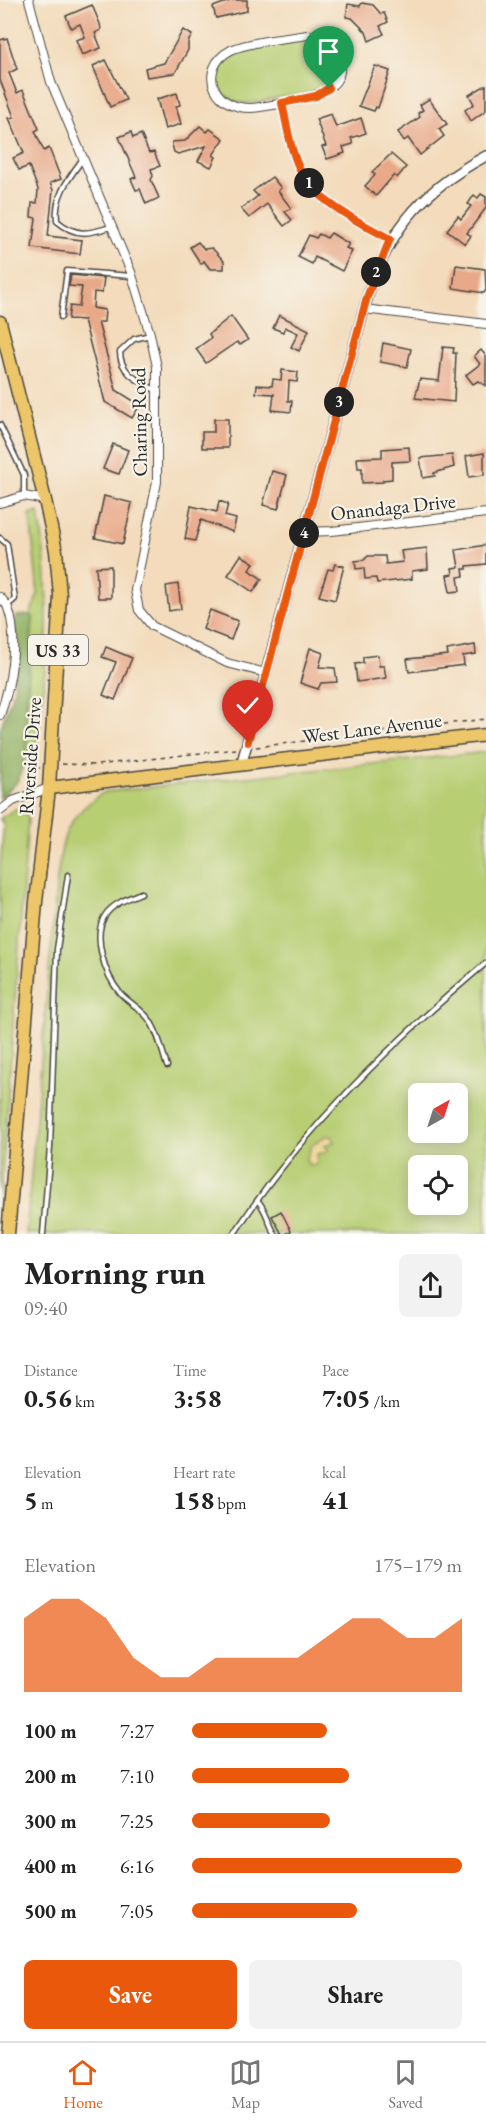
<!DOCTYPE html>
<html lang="en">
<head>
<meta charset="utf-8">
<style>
  :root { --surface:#fff; --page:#f2f2f2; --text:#222; --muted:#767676; --line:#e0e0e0; --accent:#ea580c }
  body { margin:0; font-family:"EB Garamond",serif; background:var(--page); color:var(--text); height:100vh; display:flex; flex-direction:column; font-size:22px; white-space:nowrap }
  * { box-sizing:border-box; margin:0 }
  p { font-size:20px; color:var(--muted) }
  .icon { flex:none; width:33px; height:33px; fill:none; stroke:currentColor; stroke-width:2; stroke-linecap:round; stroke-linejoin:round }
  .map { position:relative; height:1234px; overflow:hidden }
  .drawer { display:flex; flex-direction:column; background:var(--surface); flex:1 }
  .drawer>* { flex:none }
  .needle { width:39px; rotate:39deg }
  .fabs { position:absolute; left:408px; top:1083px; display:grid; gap:12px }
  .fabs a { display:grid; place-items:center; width:60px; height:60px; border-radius:9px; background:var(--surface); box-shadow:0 3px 15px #0003; font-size:30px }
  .pin { position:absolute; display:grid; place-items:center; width:51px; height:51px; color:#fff; margin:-62px -26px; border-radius:50% 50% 50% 0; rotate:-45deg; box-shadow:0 0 6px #0007 }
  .pin .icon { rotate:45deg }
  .km { position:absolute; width:30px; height:30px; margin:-15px; border-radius:50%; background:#222; color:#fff; font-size:16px; line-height:30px; text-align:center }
  .round { display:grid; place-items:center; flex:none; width:63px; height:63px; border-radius:9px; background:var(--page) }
  .summary { display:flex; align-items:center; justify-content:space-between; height:102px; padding:0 24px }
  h1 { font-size:33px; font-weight:700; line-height:45px }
  .stats { display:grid; grid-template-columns:repeat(3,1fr); gap:9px; height:102px; padding:6px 24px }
  .stats div { display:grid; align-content:center }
  .stats b { font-size:26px; font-weight:700 }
  .stats small { font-size:16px; font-weight:400 }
  .stats p { font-size:16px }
  .chart { height:168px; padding:12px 24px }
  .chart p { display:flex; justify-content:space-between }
  .chart svg { width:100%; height:108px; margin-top:6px; fill:var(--accent); opacity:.7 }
  .cta { display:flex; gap:12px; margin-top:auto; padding:12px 24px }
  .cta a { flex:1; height:69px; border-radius:9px; background:var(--accent); color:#fff; font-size:24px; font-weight:700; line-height:69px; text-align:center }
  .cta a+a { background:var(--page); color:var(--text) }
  ul { padding:0 24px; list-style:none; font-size:20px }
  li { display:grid; grid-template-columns:96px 72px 1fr; align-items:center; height:45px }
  li i { height:15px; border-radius:8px; background:var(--accent) }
  .dock { display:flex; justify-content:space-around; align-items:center; height:84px; border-top:2px solid var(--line); background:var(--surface); font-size:16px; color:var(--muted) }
  .dock a { display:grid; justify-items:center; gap:3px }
  .dock .on { color:var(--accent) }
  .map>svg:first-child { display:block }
  .green { fill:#b7ce73; stroke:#717c4f; stroke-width:1.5; fill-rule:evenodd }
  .forest { fill:#91b165; stroke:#5e6e48; stroke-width:1.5 }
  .sand { fill:#eeda9e; stroke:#8c8264; stroke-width:1.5 }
  .building { fill:#e8a989 }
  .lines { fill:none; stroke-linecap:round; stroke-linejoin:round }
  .service-casing { stroke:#494541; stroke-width:7 }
  .minor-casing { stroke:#494541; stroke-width:10 }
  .tertiary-casing { stroke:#494541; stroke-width:12 }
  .primary-casing { stroke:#494541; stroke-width:15 }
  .path { stroke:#494541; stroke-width:1.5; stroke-dasharray:4.5 4.5; stroke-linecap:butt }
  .service { stroke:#fff; stroke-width:4 }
  .minor { stroke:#fff; stroke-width:8 }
  .tertiary { stroke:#fff; stroke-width:9 }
  .primary { stroke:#ecc669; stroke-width:12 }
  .route-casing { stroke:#fff; stroke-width:12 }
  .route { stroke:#ea580c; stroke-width:8 }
  .labels { text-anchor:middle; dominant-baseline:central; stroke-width:4.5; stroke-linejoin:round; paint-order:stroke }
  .shield { fill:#f7f3e8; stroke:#686764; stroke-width:1.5 }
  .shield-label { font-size:18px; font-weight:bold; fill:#2b2b2b }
  .street-label { font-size:20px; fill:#2b2b2b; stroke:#f7f3e8 }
</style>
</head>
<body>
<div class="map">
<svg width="486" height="1234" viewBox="0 0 486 1234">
  <rect width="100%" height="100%" fill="#f7f3e8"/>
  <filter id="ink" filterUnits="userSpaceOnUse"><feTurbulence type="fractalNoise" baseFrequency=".0167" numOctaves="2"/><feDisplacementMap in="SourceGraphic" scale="12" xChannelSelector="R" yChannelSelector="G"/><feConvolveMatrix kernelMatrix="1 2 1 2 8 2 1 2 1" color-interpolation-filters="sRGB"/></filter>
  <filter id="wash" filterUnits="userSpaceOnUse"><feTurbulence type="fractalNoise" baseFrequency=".008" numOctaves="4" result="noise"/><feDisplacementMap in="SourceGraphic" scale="24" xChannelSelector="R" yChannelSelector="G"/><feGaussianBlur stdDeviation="1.35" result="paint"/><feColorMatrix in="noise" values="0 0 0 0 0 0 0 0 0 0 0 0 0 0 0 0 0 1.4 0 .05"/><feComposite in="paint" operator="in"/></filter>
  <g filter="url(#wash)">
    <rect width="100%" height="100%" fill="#f3dbbb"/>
    <g class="green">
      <path d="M 306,39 C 331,42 349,69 324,86 C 311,96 287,96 271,99 C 262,101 249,105 240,103 C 216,99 210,68 230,55 C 247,45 286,43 306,39 Z"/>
      <path d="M 39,512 C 52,598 48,664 36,749 L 27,755 L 26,709 L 33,617 L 30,615 L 38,594 L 30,515 Z"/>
      <path d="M 486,752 L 486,1234 L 26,1234 L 57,879 C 63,834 65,818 104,792 ZM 418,1094 L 458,1094 L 458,1132 L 418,1132 ZM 418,1166 L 458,1166 L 458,1204 L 418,1204 Z"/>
      <polygon points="15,809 24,811 28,819 0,1206 0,865 4,825 0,819"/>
    </g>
    <polygon class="forest" points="30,615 33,617 26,709 27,755 17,782 0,798 0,730 14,690 16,658 14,620 17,616"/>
    <polygon class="sand" points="326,1136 332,1136 334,1142 324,1145 328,1149 327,1152 317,1154 317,1164 309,1165 306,1160 312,1145"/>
    <g id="blocks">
      <g class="building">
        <polygon points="232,0 247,0 247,11 216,18 213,7"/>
        <polygon points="362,3 373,5 381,14 384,13 388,22 380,26 384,34 369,41 366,32 352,18 346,17 348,4 360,6"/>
        <polygon points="92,5 100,24 101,30 95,33 101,48 82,55 76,40 85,37 80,24 71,28 66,16"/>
        <polygon points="183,30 192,35 188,42 188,50 175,73 147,77 145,68 164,63"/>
        <polygon points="7,38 17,69 9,73 17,93 23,90 39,129 35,131 44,151 49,148 61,179 50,183 53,190 48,236 82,240 80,254 32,248 36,218 31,217 32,203 37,203 38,189 29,166 19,170 13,158 24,153 9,118 14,117 0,80 0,40"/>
        <polygon points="106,60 126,100 110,107 93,66"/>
        <polygon points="375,66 390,71 378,108 376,107 374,111 359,106"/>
        <polygon points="486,85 486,110 471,121 465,110 474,104 469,95"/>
        <polygon points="177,93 180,105 176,106 181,124 165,129 157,99"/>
        <polygon points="429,99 447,124 439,129 444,136 420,155 408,138 404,141 398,132 420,117 418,113 423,110 420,105"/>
        <polygon points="331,114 336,127 361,118 366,133 351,138 353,144 343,147 345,153 327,159 322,147 326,146 316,119"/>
        <polygon points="200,126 207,132 210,129 224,139 213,155 216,157 211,167 198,161 206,146 178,154 174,152 172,145 172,142 185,141"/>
        <polygon points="131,132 133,138 141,134 149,153 154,152 160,166 151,169 153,176 151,180 159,198 146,204 140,189 136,190 131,179 136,177 119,137"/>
        <polygon points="391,154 406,167 397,178 394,175 376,196 365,186 375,175 372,172"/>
        <polygon points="272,177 281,188 278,191 291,208 285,212 292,220 284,226 267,204 249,218 241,209 258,196 253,191"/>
        <polygon points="481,194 486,197 486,208 467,233 471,236 465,244 447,230 458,216 461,219 471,206 468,204 474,195 478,198"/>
        <polygon points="331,233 349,244 346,248 352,251 342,271 315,257 312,264 298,257 309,235 316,238 319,234 327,238"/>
        <polygon points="198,242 204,249 212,248 224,261 224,269 210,269 204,261 201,264 190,247"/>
        <polygon points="456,265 485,269 486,290 484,293 453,288"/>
        <polygon points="71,275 104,278 102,293 94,292 93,308 105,310 104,322 98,322 116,390 140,405 132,418 105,402 84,320 68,319 70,306 79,307 82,287 69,286"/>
        <polygon points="279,315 309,330 299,351 291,347 298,333 285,327 283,332 273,328"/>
        <polygon points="231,316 248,340 240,345 237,342 206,363 196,349 211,338 209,334"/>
        <polygon points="383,343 411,349 407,367 380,362"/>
        <polygon points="443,347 454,348 453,353 456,353 454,402 415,398 420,379 439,381"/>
        <polygon points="481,350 486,356 486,386 478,381 473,384 466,375 480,364 474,356"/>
        <polygon points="282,370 298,372 297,382 289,381 288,401 292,401 291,412 272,410 274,394 256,393 257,385 272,386 273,379 281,380"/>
        <polygon points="214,419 228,419 228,448 202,448 202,432 214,432"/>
        <polygon points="113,444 128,450 119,474 103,469"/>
        <polygon points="409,447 410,461 392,462 392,479 383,480 383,482 362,483 362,468 358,468 357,458 382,457 382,449"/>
        <polygon points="484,453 484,475 469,477 466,456"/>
        <polygon points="452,455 454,467 434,473 435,476 423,478 420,458"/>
        <polygon points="272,471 287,475 278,509 263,505"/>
        <polygon points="104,496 132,503 123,544 95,538"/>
        <polygon points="219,501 228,504 225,516 236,519 233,532 201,520 195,541 185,539 191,506 217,512"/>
        <polygon points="486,545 486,564 467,566 467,569 463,569 464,576 458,577 460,591 450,592 447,575 453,574 452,568 459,567 456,550"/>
        <polygon points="427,548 428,569 412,571 412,579 377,583 376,578 365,579 364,568 356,569 355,561 364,560 368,556 385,556 386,564 403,562 401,551"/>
        <polygon points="241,555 254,563 249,570 262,579 253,592 228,575"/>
        <polygon points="335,564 344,566 335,600 319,596 328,569 333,570"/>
        <polygon points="111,566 111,598 98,598 96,567"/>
        <polygon points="178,584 181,609 169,611 166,586"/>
        <polygon points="210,610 238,621 231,640 203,629"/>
        <polygon points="475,645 476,654 463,656 464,665 409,672 407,659 448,655 447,650"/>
        <polygon points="106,647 132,658 115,700 103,695 116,662 102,657"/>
        <polygon points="310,648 323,653 319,667 335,668 337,682 321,683 318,689 300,683"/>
        <polygon points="378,655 379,666 384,666 386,678 357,682 355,664 363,663 363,657"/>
        <polygon points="281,1211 291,1231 286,1234 282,1234 272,1216"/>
      </g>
    </g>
  </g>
  <g filter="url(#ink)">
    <use href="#blocks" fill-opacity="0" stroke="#494541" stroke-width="1.5"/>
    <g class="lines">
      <defs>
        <g id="service">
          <path d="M 82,160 C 68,179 54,197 57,221 C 76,237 88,234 111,227"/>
          <polyline points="61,317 67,271 131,276"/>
          <path d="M 150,335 L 134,339 L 120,352 C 120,373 139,381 155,390"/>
          <polyline points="0,425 24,475 24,496"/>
          <polyline points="0,538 7,544 15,599 8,605"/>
          <path d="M 141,893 C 129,898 114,903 106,914 C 91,935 105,975 120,993 C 128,1002 140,1008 148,1018 C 158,1031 162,1051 167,1066"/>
          <path d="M 258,1201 C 267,1211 268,1223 275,1234"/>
          <polyline points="43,1234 50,1147 57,949 68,875"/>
          <path d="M 234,1234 C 302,1130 392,1042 486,963"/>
        </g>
        <g id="minor">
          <polyline points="29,0 51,82 131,272 150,334 157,367 157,482 135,590 139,610 152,626 227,663 266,673"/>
          <path d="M 308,35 C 322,38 332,43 338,58 C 353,97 284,103 260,107 C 214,115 195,69 231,50 C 247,42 288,38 308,35 Z"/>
          <path d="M 282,103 C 288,129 291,159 307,182 C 323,204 366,226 390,239"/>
          <polyline points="364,309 486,324"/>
          <polyline points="0,503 24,496 45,500"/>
          <polyline points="304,532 332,531 486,513"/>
          <path d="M 0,597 C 3,601 7,604 8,608 C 19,639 11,685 0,715"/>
          <polyline points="0,811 13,801 49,788"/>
        </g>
        <path id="tertiary" d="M 242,762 L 364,309 C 384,236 418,192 486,156"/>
        <g id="primary">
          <polyline points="0,322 45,500 56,551 60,595 49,788 36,902 8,1234"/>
          <polyline points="49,788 486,735"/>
        </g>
      </defs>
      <use href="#service" class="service-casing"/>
      <use href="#minor" class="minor-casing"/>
      <use href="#tertiary" class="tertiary-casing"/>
      <use href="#primary" class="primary-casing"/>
      <g class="path">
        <polyline points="256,747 486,719"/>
        <polyline points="62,764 97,765 236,749"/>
        <polyline points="28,787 30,769 40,768"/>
      </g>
      <use href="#service" class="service"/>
      <use href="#minor" class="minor"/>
      <use href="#tertiary" class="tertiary"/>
      <use href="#primary" class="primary"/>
    </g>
  </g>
  <g class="lines" filter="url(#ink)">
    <defs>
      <path id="route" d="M 248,742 L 367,297 L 390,239 C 366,226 323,204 307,182 C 291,159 288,129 282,103 L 316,96 L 329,88"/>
    </defs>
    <use href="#route" class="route-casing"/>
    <use href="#route" class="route"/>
  </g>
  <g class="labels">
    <rect class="shield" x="28" y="635" width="60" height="30" rx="4.5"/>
    <g class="shield-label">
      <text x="58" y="650">US 33</text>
    </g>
    <g class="street-label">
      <text transform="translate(139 422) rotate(-91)">Charing Road</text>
      <text transform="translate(393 507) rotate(-6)">Onandaga Drive</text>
      <text transform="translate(372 728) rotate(-7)">West Lane Avenue</text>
      <text transform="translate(30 756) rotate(-86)">Riverside Drive</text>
    </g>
  </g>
</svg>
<div class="fabs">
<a><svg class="needle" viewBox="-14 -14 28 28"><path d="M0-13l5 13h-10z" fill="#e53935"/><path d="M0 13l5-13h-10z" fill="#767676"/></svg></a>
<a><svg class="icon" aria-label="locate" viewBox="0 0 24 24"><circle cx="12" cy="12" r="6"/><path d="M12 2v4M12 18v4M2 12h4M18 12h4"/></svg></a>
</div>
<div class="pin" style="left:329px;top:88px;background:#1e9e55"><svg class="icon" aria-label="arrive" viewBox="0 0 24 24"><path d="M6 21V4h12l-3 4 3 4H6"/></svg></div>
<div class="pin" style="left:248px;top:742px;background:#d93025"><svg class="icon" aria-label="check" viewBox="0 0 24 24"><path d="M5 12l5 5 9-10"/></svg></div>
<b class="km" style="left:309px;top:183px">1</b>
<b class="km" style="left:376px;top:272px">2</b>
<b class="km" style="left:339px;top:402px">3</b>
<b class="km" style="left:304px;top:533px">4</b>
</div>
<section class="drawer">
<div class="summary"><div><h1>Morning run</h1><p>09:40</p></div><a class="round"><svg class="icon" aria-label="share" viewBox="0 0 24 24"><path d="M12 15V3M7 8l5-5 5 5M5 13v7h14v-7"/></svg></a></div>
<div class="stats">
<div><p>Distance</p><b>0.56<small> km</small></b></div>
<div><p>Time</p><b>3:58</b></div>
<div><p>Pace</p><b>7:05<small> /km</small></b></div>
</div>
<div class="stats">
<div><p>Elevation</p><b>5<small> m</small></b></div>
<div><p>Heart rate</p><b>158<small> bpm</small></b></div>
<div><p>kcal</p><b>41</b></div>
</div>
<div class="chart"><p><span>Elevation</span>175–179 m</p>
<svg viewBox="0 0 160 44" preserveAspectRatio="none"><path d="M0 44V14L10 6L20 6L30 14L40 30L50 38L60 38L70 30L80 30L90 30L100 30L110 22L120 14L130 14L140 22L150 22L160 14V44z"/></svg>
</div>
<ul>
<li><b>100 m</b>7:27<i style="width:50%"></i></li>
<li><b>200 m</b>7:10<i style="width:58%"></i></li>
<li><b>300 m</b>7:25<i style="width:51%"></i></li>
<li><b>400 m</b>6:16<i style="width:100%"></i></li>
<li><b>500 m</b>7:05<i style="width:61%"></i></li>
</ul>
<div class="cta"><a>Save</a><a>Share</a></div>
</section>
<nav class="dock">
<a class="on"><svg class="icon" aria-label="home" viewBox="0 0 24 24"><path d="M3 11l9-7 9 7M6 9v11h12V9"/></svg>Home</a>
<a><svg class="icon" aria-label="map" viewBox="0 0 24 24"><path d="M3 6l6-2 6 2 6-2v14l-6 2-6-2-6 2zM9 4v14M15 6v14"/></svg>Map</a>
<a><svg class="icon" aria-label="saved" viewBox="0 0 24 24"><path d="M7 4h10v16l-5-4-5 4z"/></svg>Saved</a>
</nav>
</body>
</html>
